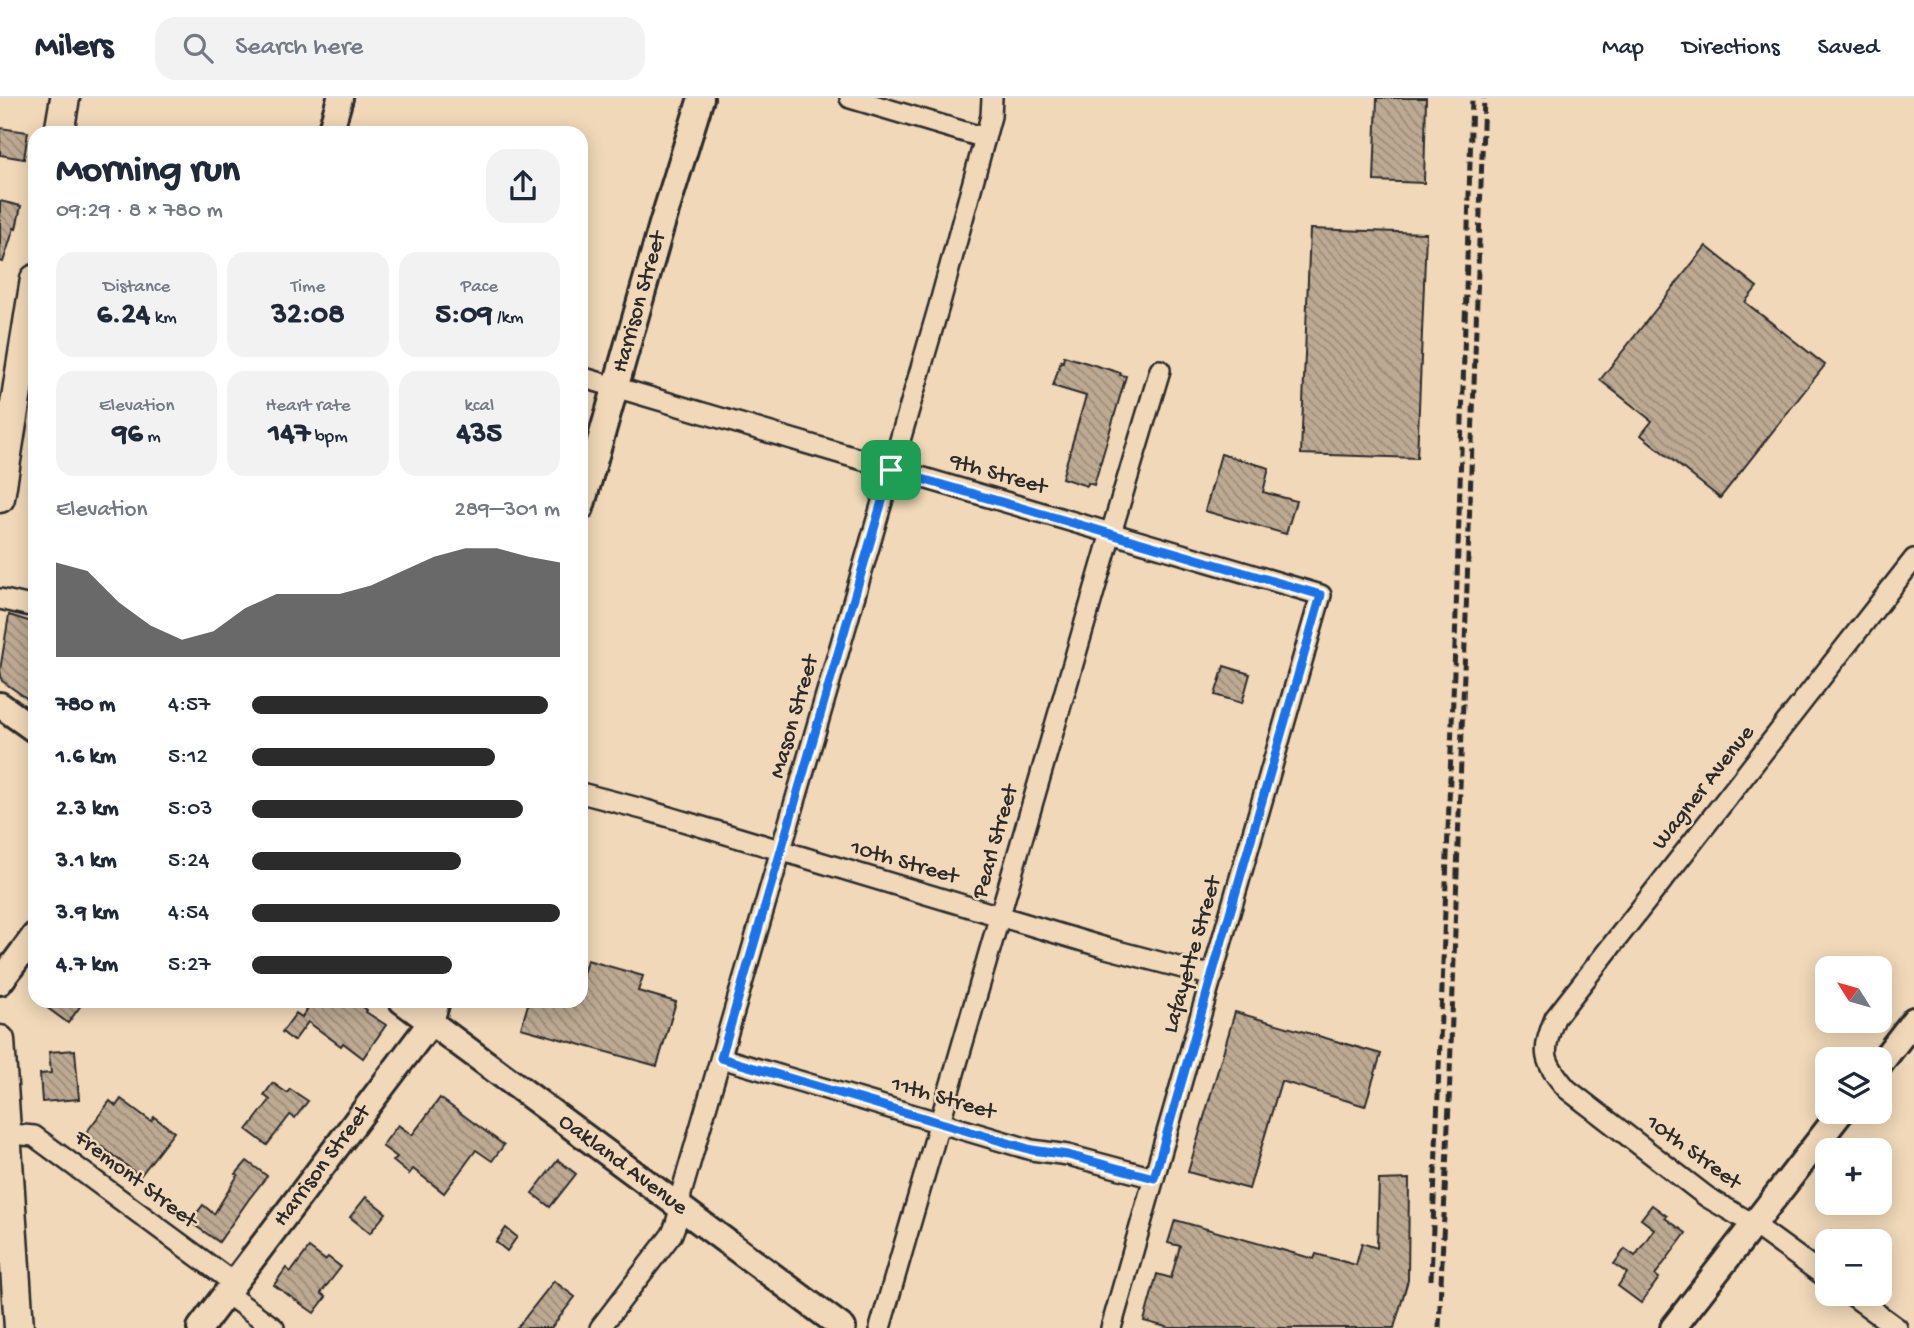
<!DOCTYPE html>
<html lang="en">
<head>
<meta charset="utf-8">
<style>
  :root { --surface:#fff; --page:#f2f2f3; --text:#1f2937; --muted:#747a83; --line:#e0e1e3; --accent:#2b2b2b }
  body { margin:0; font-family:"Gochi Hand",sans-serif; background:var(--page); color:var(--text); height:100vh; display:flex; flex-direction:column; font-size:26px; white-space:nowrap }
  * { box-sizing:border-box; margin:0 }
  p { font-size:23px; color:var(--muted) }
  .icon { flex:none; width:38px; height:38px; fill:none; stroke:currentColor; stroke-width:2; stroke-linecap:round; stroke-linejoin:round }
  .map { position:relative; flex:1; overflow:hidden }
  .drawer { position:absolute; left:28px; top:28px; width:560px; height:882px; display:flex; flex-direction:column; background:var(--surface); border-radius:21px; box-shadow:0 4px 18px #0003 }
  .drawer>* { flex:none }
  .needle { width:46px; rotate:307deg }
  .buttons { position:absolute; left:1815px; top:858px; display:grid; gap:14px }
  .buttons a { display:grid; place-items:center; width:77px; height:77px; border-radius:14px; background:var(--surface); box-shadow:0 4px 18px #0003; font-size:35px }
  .pin { position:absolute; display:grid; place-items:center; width:60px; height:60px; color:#fff; margin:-30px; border-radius:14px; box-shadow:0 4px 10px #0006 }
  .round { display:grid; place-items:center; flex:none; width:74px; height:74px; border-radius:21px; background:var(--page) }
  .head { display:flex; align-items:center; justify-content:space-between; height:119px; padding:0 28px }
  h1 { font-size:38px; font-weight:800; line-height:52px }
  .figures { display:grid; grid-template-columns:repeat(3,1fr); gap:10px; height:119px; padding:7px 28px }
  .figures div { display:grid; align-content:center; border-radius:18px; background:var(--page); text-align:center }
  .figures b { font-size:30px; font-weight:800 }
  .figures small { font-size:19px; font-weight:400 }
  .figures p { font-size:19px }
  .chart { height:196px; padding:14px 28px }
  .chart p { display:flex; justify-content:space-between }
  .chart svg { width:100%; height:126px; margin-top:7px; fill:var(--accent); opacity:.7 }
  ul { padding:0 28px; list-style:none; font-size:23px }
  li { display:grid; grid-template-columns:112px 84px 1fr; align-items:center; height:52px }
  li i { height:18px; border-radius:9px; background:var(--accent) }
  header { display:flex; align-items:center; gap:42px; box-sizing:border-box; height:98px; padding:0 35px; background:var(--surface); border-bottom:2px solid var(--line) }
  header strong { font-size:33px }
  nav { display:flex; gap:38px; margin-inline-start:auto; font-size:24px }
  .search { width:490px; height:63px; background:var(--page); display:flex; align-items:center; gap:18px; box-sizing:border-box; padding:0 24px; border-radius:21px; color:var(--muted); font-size:26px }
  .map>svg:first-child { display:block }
  .building { fill:url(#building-back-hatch); stroke:#2b2b2b; stroke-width:2 }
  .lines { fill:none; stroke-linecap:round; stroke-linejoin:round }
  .minor-casing { stroke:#2b2b2b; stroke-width:24 }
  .tertiary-casing { stroke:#2b2b2b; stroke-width:30 }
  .secondary-casing { stroke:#2b2b2b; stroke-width:33 }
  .minor { stroke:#f0d8b8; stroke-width:19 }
  .tertiary { stroke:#f0d8b8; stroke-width:24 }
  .secondary { stroke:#f0d8b8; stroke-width:28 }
  .rail { stroke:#2b2b2b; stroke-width:5; stroke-dasharray:10 5; stroke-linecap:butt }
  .route-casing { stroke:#fff; stroke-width:14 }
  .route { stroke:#1a73e8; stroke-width:9 }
  .labels { text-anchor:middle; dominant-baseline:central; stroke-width:5; stroke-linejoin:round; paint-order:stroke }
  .street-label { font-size:23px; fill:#2b2b2b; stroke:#f0d8b8 }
</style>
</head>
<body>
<header>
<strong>Milers</strong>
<div class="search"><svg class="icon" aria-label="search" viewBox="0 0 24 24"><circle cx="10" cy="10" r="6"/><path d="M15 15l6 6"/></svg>Search here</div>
<nav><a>Map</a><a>Directions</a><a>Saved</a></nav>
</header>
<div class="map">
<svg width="1914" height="1230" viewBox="0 0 1914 1230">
  <defs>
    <pattern id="building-back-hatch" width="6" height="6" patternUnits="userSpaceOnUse" patternTransform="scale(1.75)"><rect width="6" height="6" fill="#bdaa93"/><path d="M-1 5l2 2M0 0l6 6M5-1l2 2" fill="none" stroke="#9a8b78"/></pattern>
  </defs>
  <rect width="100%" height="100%" fill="#f0d8b8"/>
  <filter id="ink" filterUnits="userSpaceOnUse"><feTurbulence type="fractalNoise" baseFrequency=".0143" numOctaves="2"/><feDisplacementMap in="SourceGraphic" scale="14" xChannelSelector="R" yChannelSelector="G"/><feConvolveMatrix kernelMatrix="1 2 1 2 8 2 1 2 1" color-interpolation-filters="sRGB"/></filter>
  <g filter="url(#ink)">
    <g class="building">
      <polygon points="1377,0 1426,0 1424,85 1374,83"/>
      <polygon points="0,30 28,34 24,61 0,57"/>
      <polygon points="0,103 21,108 16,131 14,130 3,164 0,163"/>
      <polygon points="1310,131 1426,135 1417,360 1301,356"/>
      <polygon points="1706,148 1757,189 1745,204 1825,267 1720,400 1641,337 1652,323 1600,282"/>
      <polygon points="1064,258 1121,275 1120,277 1126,278 1094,387 1088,385 1087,388 1062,380 1086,298 1053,288 1061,263 1063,264"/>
      <polygon points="1221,356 1269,370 1263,394 1296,403 1286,436 1205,413"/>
      <polygon points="9,517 35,525 35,606 2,583 0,572"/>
      <polygon points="1224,568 1250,576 1242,605 1215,597"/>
      <polygon points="587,862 643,878 638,893 676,904 657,968 521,930 529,903 581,903 581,883"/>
      <polygon points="38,903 84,903 68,925"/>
      <polygon points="313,903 356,903 367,912 366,914 386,927 363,960 343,945 341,948 308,924 294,943 282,934 296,915 302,919"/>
      <polygon points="1235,914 1381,956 1365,1008 1281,983 1249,1091 1188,1074"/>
      <polygon points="75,952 79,1001 42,1004 40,976 51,975 49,954"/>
      <polygon points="273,985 287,995 290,991 308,1003 295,1020 290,1017 267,1047 247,1032 270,1002 264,997"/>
      <polygon points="440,1000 504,1047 492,1063 476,1052 444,1095 413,1071 409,1076 393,1063 397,1059 382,1048 398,1027 412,1037"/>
      <polygon points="121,1001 151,1023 154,1019 174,1034 140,1078 102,1049 100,1052 83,1039 110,1003 116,1008"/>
      <polygon points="558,1062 576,1076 550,1109 532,1095"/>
      <polygon points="247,1063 267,1078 249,1101 219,1144 190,1124 203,1107 214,1116 238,1077 236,1076"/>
      <polygon points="1409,1081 1408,1182 1394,1230 1170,1230 1144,1223 1157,1176 1171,1180 1180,1148 1168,1145 1175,1122 1314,1161 1316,1156 1356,1167 1362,1145 1377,1150 1379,1082"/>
      <polygon points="366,1099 386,1115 370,1135 350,1119"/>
      <polygon points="1652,1107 1667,1118 1665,1120 1686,1135 1655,1177 1659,1180 1641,1205 1618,1188 1627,1175 1614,1166 1625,1151 1635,1158 1654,1131 1641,1121"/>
      <polygon points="506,1130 517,1139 507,1153 496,1144"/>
      <polygon points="309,1150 325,1162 328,1159 341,1169 321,1195 326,1199 314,1215 274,1187 286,1170 291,1174"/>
      <polygon points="554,1183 575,1199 551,1230 517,1230"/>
    </g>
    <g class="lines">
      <defs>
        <g id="minor">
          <polyline points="850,0 985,40"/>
          <polyline points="581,279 1321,497 1111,1230"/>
          <polyline points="0,501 35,509"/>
          <polyline points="581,695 646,712 1106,850 1213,878"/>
          <polyline points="721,960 1032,1052 1068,1057 1154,1080"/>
          <polyline points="0,1035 34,1038 235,1186"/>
          <path d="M 1827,1180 L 1753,1126 L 1707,1099 L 1567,991 C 1543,963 1541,955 1555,920 L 1914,461"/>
          <polyline points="1849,1195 1897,1230"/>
          <polyline points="227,1196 274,1230"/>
          <path d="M 600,1230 L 672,1136 C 678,1122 681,1111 681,1096 L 939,208 L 991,18 L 992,0"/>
          <polyline points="880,1230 1111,435 1160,272"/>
        </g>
        <g id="tertiary">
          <polyline points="330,35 340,0"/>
          <path id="s1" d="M 581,410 L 662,126 L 701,0"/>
          <polyline points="0,607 35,632"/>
          <polyline points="0,884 35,837"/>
          <path id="s2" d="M 402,903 L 843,1230"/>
          <polyline points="1880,966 1914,922"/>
          <path id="s3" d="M 200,1230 L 431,924 L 437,903"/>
          <polyline points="1673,1230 1842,1013"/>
        </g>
        <g id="secondary">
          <polyline points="59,35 65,0"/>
          <polyline points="0,400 35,181"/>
          <polyline points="0,942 19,1230"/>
        </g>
      </defs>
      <use href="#minor" class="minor-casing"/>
      <use href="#tertiary" class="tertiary-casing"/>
      <use href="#secondary" class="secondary-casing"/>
      <use href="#minor" class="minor"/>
      <use href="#tertiary" class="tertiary"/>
      <use href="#secondary" class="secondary"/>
      <g class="rail">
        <polyline points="1431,1182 1455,547 1472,0"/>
        <polyline points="1439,1230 1449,1005 1484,0"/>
      </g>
    </g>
  </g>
  <g class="lines" filter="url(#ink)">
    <defs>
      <polygon id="route" points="891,372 1321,497 1154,1080 1068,1057 1032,1052 721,960"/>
    </defs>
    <use href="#route" class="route-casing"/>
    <use href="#route" class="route"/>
  </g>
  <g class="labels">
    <g class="street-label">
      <text stroke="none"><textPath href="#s1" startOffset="214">Harrison Street</textPath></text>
      <text transform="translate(998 377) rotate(16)">9th Street</text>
      <text transform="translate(795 619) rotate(-74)">Mason Street</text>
      <text transform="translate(1704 690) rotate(-52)">Wagner Avenue</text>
      <text transform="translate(996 744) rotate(-74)">Pearl Street</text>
      <text transform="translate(904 765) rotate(16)">10th Street</text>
      <text transform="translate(1193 857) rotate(-74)">Lafayette Street</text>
      <text transform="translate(943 1001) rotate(16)">11th Street</text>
      <text transform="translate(1693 1055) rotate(36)">10th Street</text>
      <text stroke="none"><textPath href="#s2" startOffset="275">Oakland Avenue</textPath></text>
      <text stroke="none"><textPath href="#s3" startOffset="203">Harrison Street</textPath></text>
      <text transform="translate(135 1082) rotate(37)">Fremont Street</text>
    </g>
  </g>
</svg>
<div class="buttons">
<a><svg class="needle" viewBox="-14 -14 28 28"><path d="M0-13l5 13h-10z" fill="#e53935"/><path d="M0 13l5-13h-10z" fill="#747a83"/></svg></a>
<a><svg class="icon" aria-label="layers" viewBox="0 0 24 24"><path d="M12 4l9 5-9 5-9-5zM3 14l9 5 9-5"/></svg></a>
<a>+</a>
<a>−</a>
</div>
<div class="pin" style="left:891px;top:372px;background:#1e9e55"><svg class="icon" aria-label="arrive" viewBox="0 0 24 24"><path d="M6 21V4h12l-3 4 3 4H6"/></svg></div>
<section class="drawer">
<div class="head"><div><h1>Morning run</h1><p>09:29 · 8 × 780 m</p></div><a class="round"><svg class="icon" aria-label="share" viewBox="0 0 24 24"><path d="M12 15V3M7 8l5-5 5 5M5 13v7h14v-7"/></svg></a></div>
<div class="figures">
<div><p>Distance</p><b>6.24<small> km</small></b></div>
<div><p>Time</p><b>32:08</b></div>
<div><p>Pace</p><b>5:09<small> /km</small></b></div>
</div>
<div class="figures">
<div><p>Elevation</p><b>96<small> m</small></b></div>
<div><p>Heart rate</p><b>147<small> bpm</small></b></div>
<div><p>kcal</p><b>435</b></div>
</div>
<div class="chart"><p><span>Elevation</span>289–301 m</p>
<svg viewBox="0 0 160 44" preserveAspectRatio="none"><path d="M0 44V11L10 14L20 25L30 33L40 38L50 35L60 27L70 22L80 22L90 22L100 19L110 14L120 9L130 6L140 6L150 9L160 11V44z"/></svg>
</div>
<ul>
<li><b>780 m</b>4:57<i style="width:96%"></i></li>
<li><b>1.6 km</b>5:12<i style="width:79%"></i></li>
<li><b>2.3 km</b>5:03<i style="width:88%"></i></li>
<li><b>3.1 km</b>5:24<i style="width:68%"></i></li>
<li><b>3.9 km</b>4:54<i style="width:100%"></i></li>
<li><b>4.7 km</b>5:27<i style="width:65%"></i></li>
</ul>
</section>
</div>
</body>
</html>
